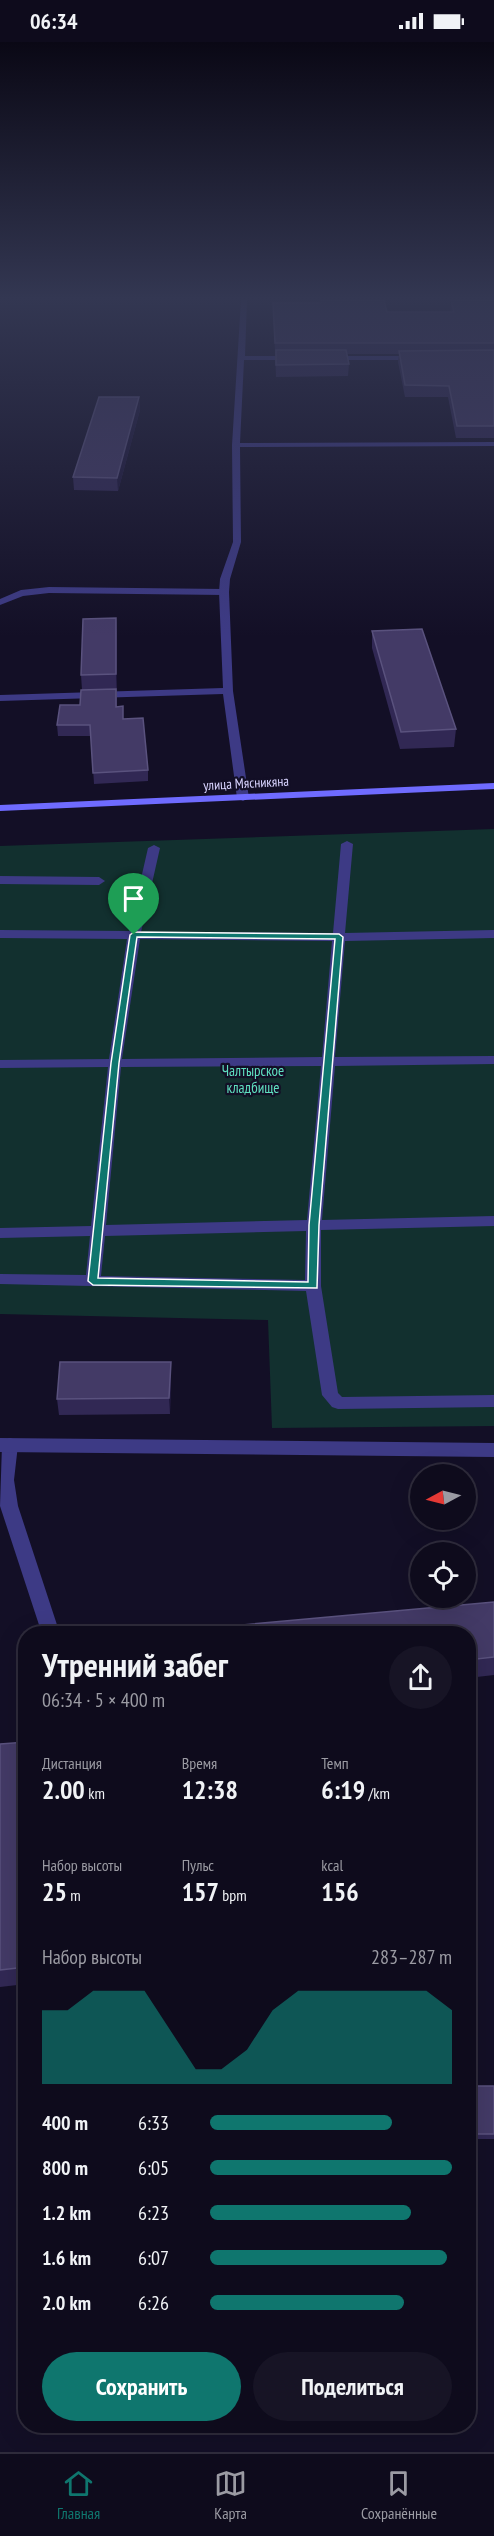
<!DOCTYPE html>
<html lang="ru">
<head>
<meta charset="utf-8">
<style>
  :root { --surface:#0e0b1c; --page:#171425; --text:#f1f3f6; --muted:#9b9ba3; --line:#2e2b3b; --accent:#0f766e }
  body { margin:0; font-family:"PT Sans Narrow",sans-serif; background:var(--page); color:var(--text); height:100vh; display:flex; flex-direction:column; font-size:22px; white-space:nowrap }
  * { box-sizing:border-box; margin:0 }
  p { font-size:20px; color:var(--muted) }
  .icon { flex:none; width:33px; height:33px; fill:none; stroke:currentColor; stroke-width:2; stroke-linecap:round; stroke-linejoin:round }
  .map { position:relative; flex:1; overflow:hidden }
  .panel { position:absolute; left:18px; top:1584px; width:458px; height:807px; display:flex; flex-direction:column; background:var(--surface); border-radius:24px; box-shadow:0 6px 24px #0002,0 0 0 2px var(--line) }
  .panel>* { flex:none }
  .needle { width:39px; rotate:263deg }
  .buttons { position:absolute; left:410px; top:1422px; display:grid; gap:12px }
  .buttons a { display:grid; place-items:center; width:66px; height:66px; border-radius:50%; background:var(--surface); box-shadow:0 6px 24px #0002,0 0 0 2px var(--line); font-size:30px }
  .pin { position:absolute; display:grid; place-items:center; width:51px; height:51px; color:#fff; margin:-62px -26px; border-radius:50% 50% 50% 0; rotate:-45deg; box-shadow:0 0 6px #0007 }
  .pin .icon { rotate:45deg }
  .round { display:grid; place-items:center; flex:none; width:63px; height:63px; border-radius:32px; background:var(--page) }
  .summary { display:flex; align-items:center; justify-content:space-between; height:102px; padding:0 24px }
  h1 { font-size:33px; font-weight:700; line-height:45px }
  .stats { display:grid; grid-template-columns:repeat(3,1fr); gap:9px; height:102px; padding:6px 24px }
  .stats div { display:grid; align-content:center }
  .stats b { font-size:26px; font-weight:700 }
  .stats small { font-size:16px; font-weight:400 }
  .stats p { font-size:16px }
  .chart { height:168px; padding:12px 24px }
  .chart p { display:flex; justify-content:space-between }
  .chart svg { width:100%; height:108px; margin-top:6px; fill:var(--accent); opacity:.7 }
  .primary-button { display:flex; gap:12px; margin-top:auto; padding:12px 24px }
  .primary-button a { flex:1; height:69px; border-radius:36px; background:var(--accent); color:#fff; font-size:24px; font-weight:700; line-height:69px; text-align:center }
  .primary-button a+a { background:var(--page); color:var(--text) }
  ul { padding:0 24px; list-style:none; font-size:20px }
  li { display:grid; grid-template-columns:96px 72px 1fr; align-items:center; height:45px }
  li i { height:15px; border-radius:8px; background:var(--accent) }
  .status { display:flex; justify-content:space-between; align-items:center; height:42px; padding:0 30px; background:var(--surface); direction:ltr }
  .status svg { height:16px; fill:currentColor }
  .tabs { display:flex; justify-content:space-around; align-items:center; height:84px; border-top:2px solid var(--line); background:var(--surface); font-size:16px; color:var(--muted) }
  .tabs a { display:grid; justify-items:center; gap:3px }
  .tabs .current { color:var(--accent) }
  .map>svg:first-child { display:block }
  .green { fill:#12302f }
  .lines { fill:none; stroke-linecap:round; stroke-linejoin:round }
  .lane { fill:#3d3a85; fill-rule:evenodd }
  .street { fill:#3d3a85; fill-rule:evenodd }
  .secondary { fill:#6f6bff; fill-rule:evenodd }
  .wall { fill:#312854 }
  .shaded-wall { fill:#1d163a }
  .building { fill:#433a66; stroke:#5a527e; stroke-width:1.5 }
  .route { fill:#0f766e; stroke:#fff; stroke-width:1.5; fill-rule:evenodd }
  .labels { text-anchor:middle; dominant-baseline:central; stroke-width:4.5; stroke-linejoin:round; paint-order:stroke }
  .far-street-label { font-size:14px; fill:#d9d4ff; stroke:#130f26 }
  .park-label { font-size:15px; fill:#5fe0c0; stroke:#130f26 }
</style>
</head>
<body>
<div class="status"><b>06:34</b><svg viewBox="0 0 49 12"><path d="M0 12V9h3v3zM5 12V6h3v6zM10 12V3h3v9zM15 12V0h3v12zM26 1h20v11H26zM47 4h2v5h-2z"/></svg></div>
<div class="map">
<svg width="494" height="2410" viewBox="0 0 494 2410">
  <rect width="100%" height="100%" fill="#130f26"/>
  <polygon class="green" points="494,787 494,1384 272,1386 268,1278 0,1272 0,804"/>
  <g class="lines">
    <g class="lane">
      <polygon points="49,545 224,547 229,550 224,553 49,551 23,554 0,563 0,557 21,548"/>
      <path d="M 347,799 L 353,802 L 345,891 L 494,888 L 494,896 L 345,899 L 335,1015 L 494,1014 L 494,1022 L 335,1024 L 322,1178 L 494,1174 L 494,1184 L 321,1188 L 321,1244 L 338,1351 L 342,1355 L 494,1353 L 494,1365 L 338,1367 L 332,1365 L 322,1353 L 306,1249 L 0,1242 L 0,1232 L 86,1233 L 90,1194 L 0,1196 L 0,1186 L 91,1184 L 108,1025 L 0,1026 L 0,1018 L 109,1017 L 127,897 L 0,896 L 0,888 L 129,889 L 148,806 L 154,803 L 160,806 L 141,890 L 333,891 L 341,802 ZM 140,897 L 332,899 L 322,1015 L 122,1017 ZM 321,1024 L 307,1178 L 106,1183 L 121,1025 ZM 306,1189 L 305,1238 L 101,1234 L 105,1194 Z"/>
      <polygon points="0,834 99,835 105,839 99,843 0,842"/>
      <polygon points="10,1396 16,1398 18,1403 14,1438 18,1464 60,1592 42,1592 0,1464 2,1403 4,1398"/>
    </g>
    <g class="street">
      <polygon points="241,258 247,258 245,314 296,314 300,316 296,318 244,318 240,401 494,400 494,404 240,405 241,500 230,537 229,550 233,649 249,756 243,759 237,756 223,652 0,659 0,653 223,646 219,550 220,537 233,500 232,403"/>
      <polygon points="326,314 419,314 423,316 419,318 329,318"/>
      <polygon points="0,1396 494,1401 494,1415 0,1410"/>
    </g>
    <polygon class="secondary" points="494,741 494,747 0,769 0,763"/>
  </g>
  <g class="wall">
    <polygon points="320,258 384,258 387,270 450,270 451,259 494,258 494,396 456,396 448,355 405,355 398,320 399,312 347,312 349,322 348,334 276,335 273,261 320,261"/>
    <polygon points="139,355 140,368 118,449 74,448 73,435"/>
    <polygon points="116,576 117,665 148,728 148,739 94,742 91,694 58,694 57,683 80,663 82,648 81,633"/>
    <polygon points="372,589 456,687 454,705 400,707 372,606"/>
    <polygon points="171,1320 171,1336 170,1372 59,1373 57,1357"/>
    <polygon points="494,1560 494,1633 468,1636 468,1592"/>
    <polygon points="26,1700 26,1942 0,1945 0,1702"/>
    <rect x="468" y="2044" width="26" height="53"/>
  </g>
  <g class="shaded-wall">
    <polygon points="139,355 140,368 118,449 117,436"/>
    <polygon points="116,576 117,591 117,647 116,632"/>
    <polygon points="171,1320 171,1336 170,1372 169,1356"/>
  </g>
  <g class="building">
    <polygon points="321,258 384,258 387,270 454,270 451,259 494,258 494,301 275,301 273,261 321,261"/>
    <polygon points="276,308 346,308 349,322 276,323"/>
    <polygon points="494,308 494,384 457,384 449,344 405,343 399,309"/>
    <polygon points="99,355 139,355 117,436 73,435"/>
    <polygon points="116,576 116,632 81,633 83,577"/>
    <polygon points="422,587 456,687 401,690 372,589"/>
    <polygon points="116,647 116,665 123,664 123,677 143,676 148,728 93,731 90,683 57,683 60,663 80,663 81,648"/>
    <polygon points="60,1320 171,1320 169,1356 57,1357"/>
    <polygon points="494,1560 494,1615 468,1618 468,1592 175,1592 175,1589"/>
    <polygon points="26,1700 26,1925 0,1928 0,1702"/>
    <rect x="468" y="2044" width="26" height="48"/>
  </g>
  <linearGradient id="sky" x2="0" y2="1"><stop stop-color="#0a0815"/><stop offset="0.43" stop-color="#333752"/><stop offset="1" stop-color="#333752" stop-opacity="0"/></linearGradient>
  <rect width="494" height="595" fill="url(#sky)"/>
  <path class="route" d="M 134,890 L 339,892 L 343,895 L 319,1183 L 317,1246 L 93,1243 L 88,1239 L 111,1021 L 130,893 ZM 137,895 L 335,897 L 309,1183 L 308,1240 L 98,1236 L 119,1021 Z"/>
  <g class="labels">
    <g class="far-street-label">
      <text transform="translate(246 741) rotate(-3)">улица Мясникяна</text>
    </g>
    <g class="park-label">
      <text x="253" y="1028">Чалтырское<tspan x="253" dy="17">кладбище</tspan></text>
    </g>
  </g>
</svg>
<div class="buttons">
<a><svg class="needle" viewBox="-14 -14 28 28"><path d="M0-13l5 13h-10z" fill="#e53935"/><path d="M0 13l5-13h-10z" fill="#9b9ba3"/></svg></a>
<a><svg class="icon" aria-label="locate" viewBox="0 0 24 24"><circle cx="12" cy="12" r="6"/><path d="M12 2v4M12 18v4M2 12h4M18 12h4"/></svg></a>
</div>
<div class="pin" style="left:134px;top:893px;background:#1e9e55"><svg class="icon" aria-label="arrive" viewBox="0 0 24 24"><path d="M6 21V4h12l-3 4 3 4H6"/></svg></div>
<section class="panel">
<div class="summary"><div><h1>Утренний забег</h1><p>06:34 · 5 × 400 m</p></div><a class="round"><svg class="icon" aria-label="share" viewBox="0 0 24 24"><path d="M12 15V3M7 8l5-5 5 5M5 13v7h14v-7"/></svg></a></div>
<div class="stats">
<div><p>Дистанция</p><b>2.00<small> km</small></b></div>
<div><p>Время</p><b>12:38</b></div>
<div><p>Темп</p><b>6:19<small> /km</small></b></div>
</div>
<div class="stats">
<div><p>Набор высоты</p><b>25<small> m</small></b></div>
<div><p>Пульс</p><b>157<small> bpm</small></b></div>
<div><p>kcal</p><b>156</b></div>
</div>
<div class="chart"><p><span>Набор высоты</span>283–287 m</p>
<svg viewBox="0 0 160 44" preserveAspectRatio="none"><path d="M0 44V14L10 14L20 6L30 6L40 6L50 22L60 38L70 38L80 30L90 14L100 6L110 6L120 6L130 6L140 6L150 6L160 14V44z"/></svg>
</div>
<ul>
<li><b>400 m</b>6:33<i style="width:75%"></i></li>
<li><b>800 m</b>6:05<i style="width:100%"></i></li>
<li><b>1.2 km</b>6:23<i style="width:83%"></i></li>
<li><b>1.6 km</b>6:07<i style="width:98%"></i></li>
<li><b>2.0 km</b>6:26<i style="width:80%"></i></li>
</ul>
<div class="primary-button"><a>Сохранить</a><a>Поделиться</a></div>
</section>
</div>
<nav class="tabs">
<a class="current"><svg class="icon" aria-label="home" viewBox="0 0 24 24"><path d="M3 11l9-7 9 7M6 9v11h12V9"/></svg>Главная</a>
<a><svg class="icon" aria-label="map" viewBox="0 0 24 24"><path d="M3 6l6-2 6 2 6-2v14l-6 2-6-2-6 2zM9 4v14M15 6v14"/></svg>Карта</a>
<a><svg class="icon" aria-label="saved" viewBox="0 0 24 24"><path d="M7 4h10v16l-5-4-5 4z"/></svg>Сохранённые</a>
</nav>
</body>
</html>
